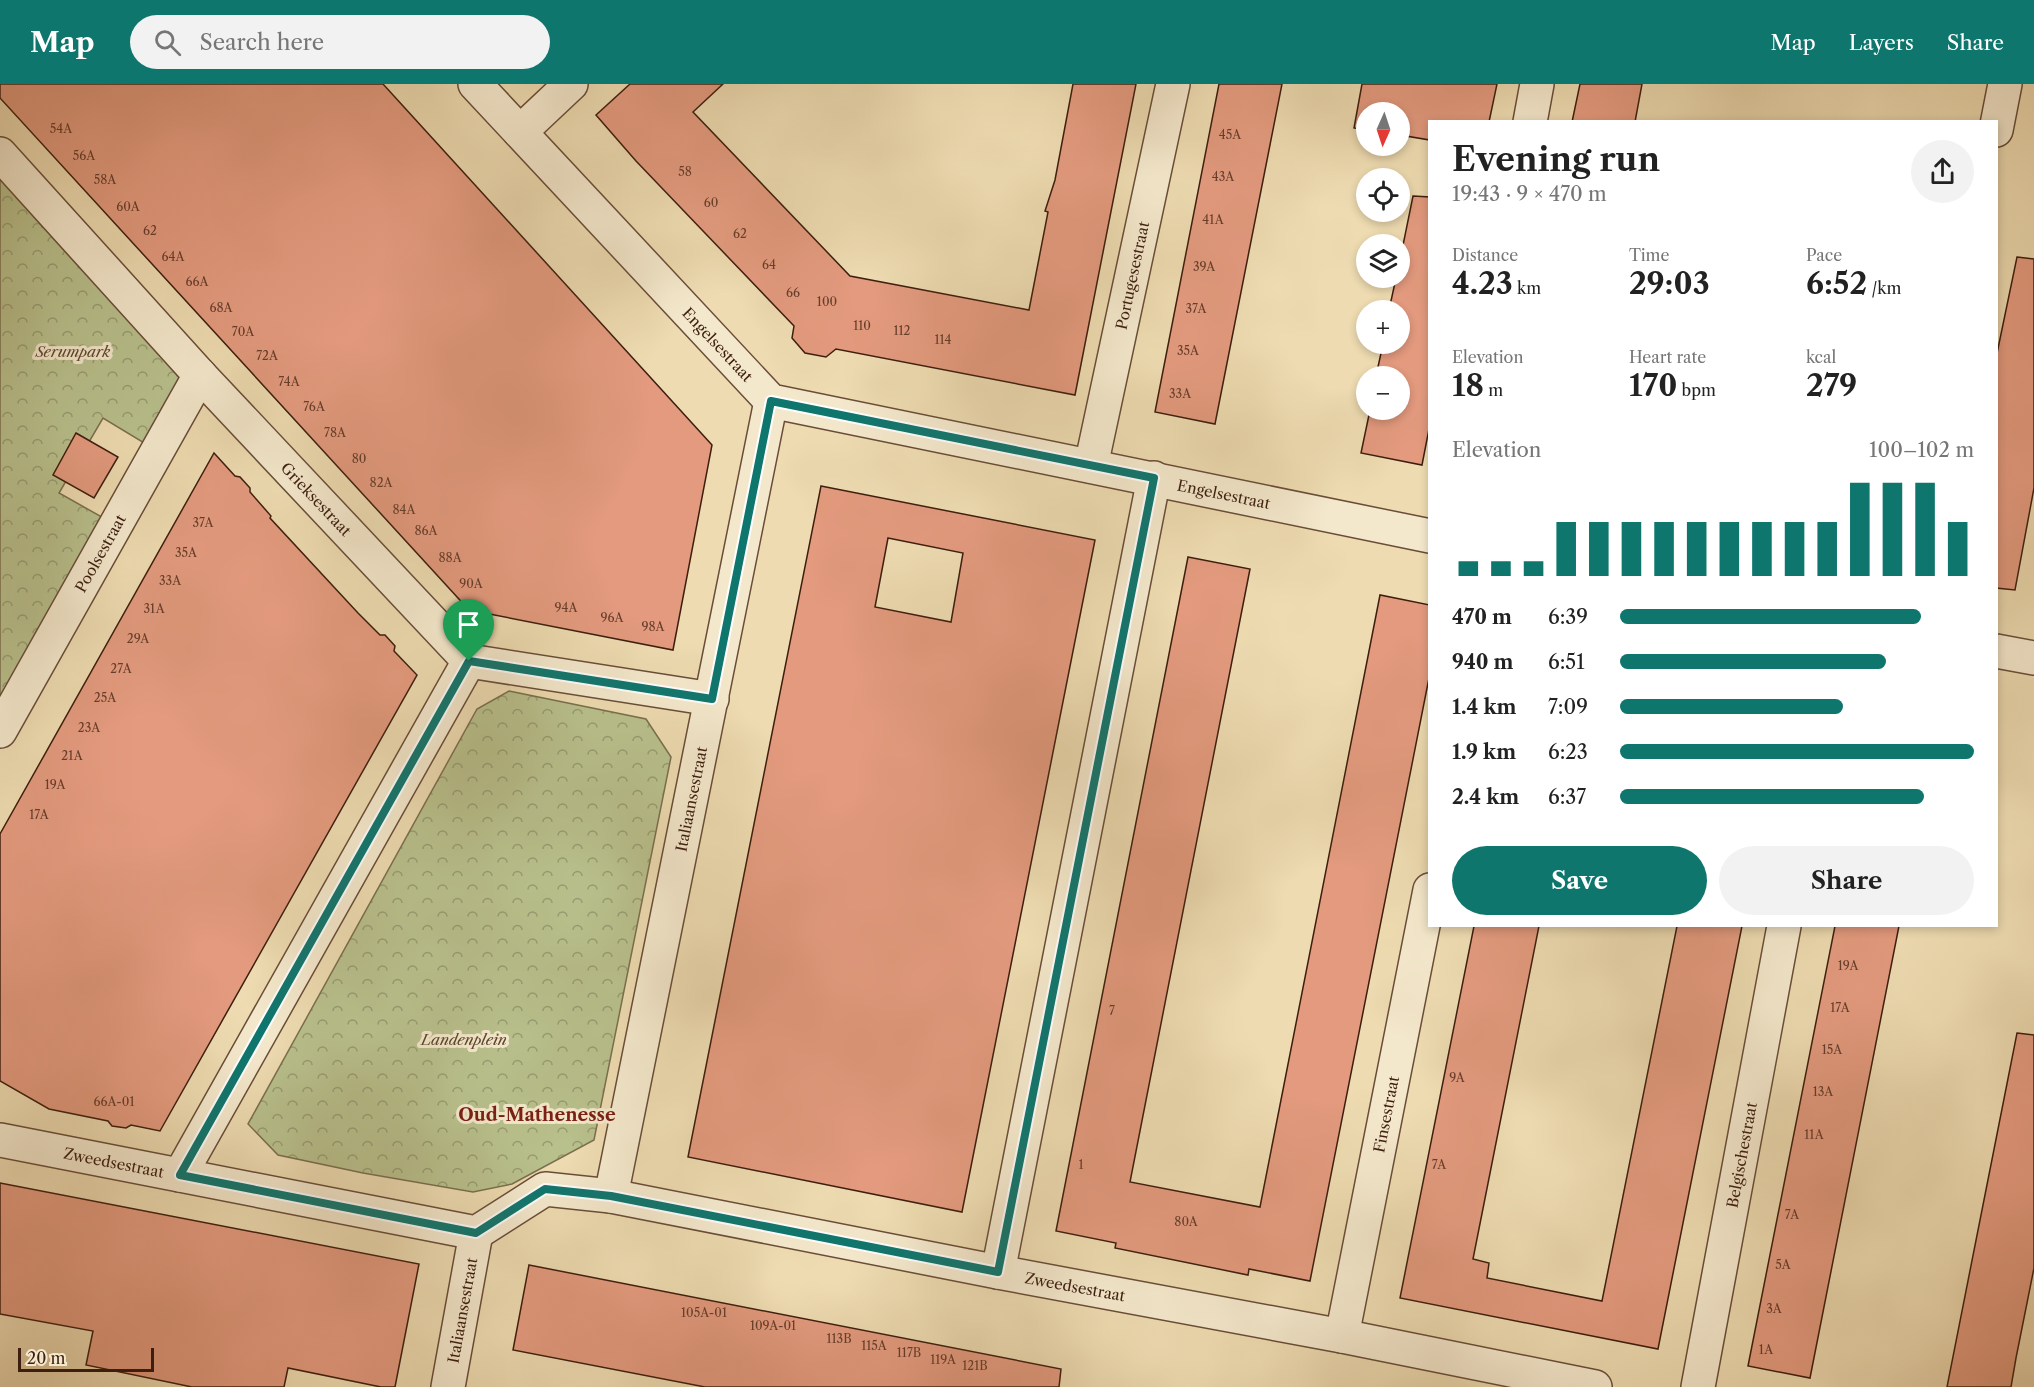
<!DOCTYPE html>
<html lang="en">
<head>
<meta charset="utf-8">
<style>
  :root { --surface:#fff; --page:#f2f2f2; --text:#222; --muted:#767676; --accent:#0f766e }
  body { margin:0; font-family:"Libre Caslon Text",serif; background:var(--page); color:var(--text); height:100vh; display:flex; flex-direction:column; font-size:22px; white-space:nowrap }
  * { box-sizing:border-box; margin:0 }
  p { font-size:20px; color:var(--muted) }
  .icon { flex:none; width:33px; height:33px; fill:none; stroke:currentColor; stroke-width:2; stroke-linecap:round; stroke-linejoin:round }
  .map { position:relative; flex:1; overflow:hidden }
  .drawer { position:absolute; left:1428px; top:36px; width:570px; height:807px; display:flex; flex-direction:column; background:var(--surface); border-radius:0px; box-shadow:0 3px 9px #0003 }
  .drawer>* { flex:none }
  .needle { width:39px; rotate:183deg }
  .controls { position:absolute; left:1356px; top:18px; display:grid; gap:12px }
  .controls a { display:grid; place-items:center; width:54px; height:54px; border-radius:50%; background:var(--surface); box-shadow:0 3px 9px #0003; font-size:30px }
  .scale { position:absolute; left:18px; bottom:15px; width:136px; box-sizing:border-box; padding-left:6px; border:3px solid #3d1e0f; border-top:0; font-size:16px; line-height:21px; white-space:nowrap; color:#3d1e0f; -webkit-text-stroke:4px #f4e8cc; paint-order:stroke }
  .pin { position:absolute; display:grid; place-items:center; width:51px; height:51px; color:#fff; margin:-62px -26px; border-radius:50% 50% 50% 0; rotate:-45deg; box-shadow:0 0 6px #0007 }
  .pin .icon { rotate:45deg }
  .round { display:grid; place-items:center; flex:none; width:63px; height:63px; border-radius:32px; background:var(--page) }
  .head { display:flex; align-items:center; justify-content:space-between; height:102px; padding:0 24px }
  h1 { font-size:33px; font-weight:800; line-height:45px }
  .metrics { display:grid; grid-template-columns:repeat(3,1fr); gap:9px; height:102px; padding:6px 24px }
  .metrics div { display:grid; align-content:center }
  .metrics b { font-size:30px; font-weight:800 }
  .metrics small { font-size:16px; font-weight:400 }
  .metrics p { font-size:16px }
  .chart { height:168px; padding:12px 24px }
  .chart p { display:flex; justify-content:space-between }
  .chart svg { width:100%; height:108px; margin-top:6px; stroke:var(--accent); stroke-width:6 }
  .action { display:flex; gap:12px; margin-top:auto; padding:12px 24px }
  .action a { flex:1; height:69px; border-radius:36px; background:var(--accent); color:#fff; font-size:24px; font-weight:800; line-height:69px; text-align:center }
  .action a+a { background:var(--page); color:var(--text) }
  ul { padding:0 24px; list-style:none; font-size:20px }
  li { display:grid; grid-template-columns:96px 72px 1fr; align-items:center; height:45px }
  li i { height:15px; border-radius:8px; background:var(--accent) }
  header { display:flex; align-items:center; gap:36px; box-sizing:border-box; height:84px; padding:0 30px; background:var(--accent); color:#fff }
  header strong { font-size:28px }
  nav { display:flex; gap:33px; margin-inline-start:auto; font-size:21px }
  .search { width:420px; height:54px; background:var(--page); display:flex; align-items:center; gap:15px; box-sizing:border-box; padding:0 21px; border-radius:33px; color:var(--muted); font-size:22px }
  .map>svg:first-child { display:block }
  .park { fill:url(#park-crowns); stroke:#7a6f4e; stroke-width:1.5 }
  .building { fill:#e39a7e; stroke:#3d1e0f; stroke-width:1.5; fill-rule:evenodd }
  .lines { fill:none; stroke-linecap:round; stroke-linejoin:round }
  .minor-casing { stroke:#694d38; stroke-width:36 }
  .minor { stroke:#f4e8cc; stroke-width:33 }
  .route-casing { stroke:#fff; stroke-width:12 }
  .route { stroke:#0f766e; stroke-width:8 }
  .labels { text-anchor:middle; dominant-baseline:central; stroke-width:6; stroke-linejoin:round; paint-order:stroke }
  .number-label { font-size:12px; fill:#663d2b }
  .street-label { font-size:15px; fill:#3d1e0f; stroke:#f4e8cc }
  .park-label { font-size:15px; font-style:italic; fill:#5c462e; stroke:#f4e8cc }
  .quarter-label { font-size:18px; font-weight:bold; fill:#7a1f14; stroke:#f4e8cc }
</style>
</head>
<body>
<header>
<strong>Map</strong>
<div class="search"><svg class="icon" aria-label="search" viewBox="0 0 24 24"><circle cx="10" cy="10" r="6"/><path d="M15 15l6 6"/></svg>Search here</div>
<nav><a>Map</a><a>Layers</a><a>Share</a></nav>
</header>
<div class="map">
<svg width="2034" height="1303" viewBox="0 0 2034 1303">
  <defs>
    <pattern id="park-crowns" width="20" height="18" patternUnits="userSpaceOnUse" patternTransform="scale(1.5)"><rect width="20" height="18" fill="#b8c08c"/><path d="M2 6a3 3 0 1 1 6 0M12 15a3 3 0 1 1 6 0" fill="none" stroke="#979b71"/></pattern>
  </defs>
  <rect width="100%" height="100%" fill="#eedbb1"/>
  <filter id="stains"><feTurbulence type="fractalNoise" baseFrequency=".00333" numOctaves="4"/><feColorMatrix values="0 0 0 0 .2 0 0 0 0 .09 0 0 0 0 .02 0 0 0 .5 -.17"/></filter>
  <radialGradient id="worn" r=".72"><stop offset=".6" stop-color="#630" stop-opacity="0"/><stop offset="1" stop-color="#630" stop-opacity=".3"/></radialGradient>
  <g class="park">
    <polygon points="0,82 200,297 159,368 103,334 59,409 116,441 0,646"/>
    <polygon points="509,607 646,635 671,673 594,1056 512,1100 473,1108 363,1089 278,1071 248,1040 477,625"/>
  </g>
  <g class="building">
    <polygon points="0,0 383,0 712,361 673,566 469,526 0,14"/>
    <polygon points="630,0 723,0 693,28 850,192 1029,226 1048,128 1045,127 1055,96 1073,0 1136,0 1075,311 836,265 826,273 805,269 792,254 794,242 636,77 596,31"/>
    <polygon points="1219,0 1282,0 1215,340 1155,328"/>
    <polygon points="1362,0 1497,0 1489,38 1430,38 1430,56 1400,51 1400,28 1366,28 1366,46 1354,44"/>
    <polygon points="1580,0 1642,0 1635,38 1572,38"/>
    <polygon points="1413,112 1430,113 1430,340 1422,381 1361,369 1370,326 1400,326 1400,292 1376,292 1383,260 1400,260 1400,226 1389,226 1396,194 1400,194 1400,176"/>
    <polygon points="2017,173 2034,175 2034,404 2015,506 1996,504 1996,274"/>
    <polygon points="76,349 118,373 94,414 53,391"/>
    <polygon points="214,369 235,392 240,393 250,404 250,408 271,432 270,434 358,529 380,551 385,551 395,562 394,567 417,591 160,1047 131,1041 126,1044 112,1042 108,1037 49,1025 0,997 0,750"/>
    <path d="M 821,402 L 1095,456 L 962,1128 L 688,1073 ZM 888,454 L 963,469 L 951,538 L 875,523 Z"/>
    <polygon points="1188,473 1250,485 1130,1098 1260,1123 1380,511 1430,521 1430,589 1310,1197 1249,1185 1248,1191 1115,1164 1116,1159 1056,1147"/>
    <polygon points="1474,842 1539,842 1473,1175 1489,1179 1487,1194 1602,1217 1677,842 1742,842 1658,1265 1400,1214"/>
    <polygon points="1835,842 1899,842 1810,1294 1748,1282"/>
    <polygon points="2017,949 2034,951 2034,1184 2016,1274 2011,1303 1947,1303"/>
    <polygon points="0,1099 419,1180 395,1303 381,1303 288,1284 284,1303 192,1303 86,1281 93,1247 0,1230"/>
    <polygon points="529,1181 1061,1285 1059,1303 705,1303 513,1266"/>
  </g>
  <g class="lines">
    <defs>
      <g id="minor">
        <path id="s1" d="M 475,0 L 771,317 L 1430,452"/>
        <polyline points="1530,38 1537,0"/>
        <polyline points="1996,46 2005,0"/>
        <polyline points="520,48 571,0"/>
        <path id="s2" d="M 0,70 L 200,291 L 469,577 L 712,615"/>
        <path id="s3" d="M 1091,382 L 1173,0"/>
        <polyline points="1996,567 2034,574"/>
        <path id="s4" d="M 0,647 L 200,291"/>
        <path id="s5" d="M 0,1056 L 476,1149 L 545,1105 L 611,1112 L 998,1188 L 1342,1252 L 1595,1303"/>
        <polyline points="180,1091 469,577"/>
        <path id="s6" d="M 611,1112 L 771,317"/>
        <polyline points="998,1188 1154,394"/>
        <path id="s7" d="M 1342,1252 L 1430,806"/>
        <path id="s8" d="M 448,1303 L 476,1149"/>
        <path id="s9" d="M 1698,1303 L 1784,842"/>
      </g>
    </defs>
    <use href="#minor" class="minor-casing"/>
    <use href="#minor" class="minor"/>
  </g>
  <g class="lines">
    <defs>
      <polygon id="route" points="771,317 1154,394 998,1188 611,1112 545,1105 476,1149 180,1091 469,577 712,615"/>
    </defs>
    <use href="#route" class="route-casing"/>
    <use href="#route" class="route"/>
  </g>
  <g class="labels">
    <g class="number-label">
      <text x="61" y="44">54A</text>
      <text x="1230" y="50">45A</text>
      <text x="84" y="71">56A</text>
      <text x="685" y="87">58</text>
      <text x="1223" y="92">43A</text>
      <text x="105" y="95">58A</text>
      <text x="711" y="118">60</text>
      <text x="128" y="122">60A</text>
      <text x="1213" y="135">41A</text>
      <text x="150" y="146">62</text>
      <text x="740" y="149">62</text>
      <text x="173" y="172">64A</text>
      <text x="769" y="180">64</text>
      <text x="1204" y="182">39A</text>
      <text x="197" y="197">66A</text>
      <text x="793" y="208">66</text>
      <text x="827" y="217">100</text>
      <text x="221" y="223">68A</text>
      <text x="1196" y="224">37A</text>
      <text x="862" y="241">110</text>
      <text x="902" y="246">112</text>
      <text x="243" y="247">70A</text>
      <text x="943" y="255">114</text>
      <text x="1188" y="266">35A</text>
      <text x="267" y="271">72A</text>
      <text x="289" y="297">74A</text>
      <text x="1180" y="309">33A</text>
      <text x="314" y="322">76A</text>
      <text x="335" y="348">78A</text>
      <text x="359" y="374">80</text>
      <text x="381" y="398">82A</text>
      <text x="404" y="425">84A</text>
      <text x="203" y="438">37A</text>
      <text x="426" y="446">86A</text>
      <text x="186" y="468">35A</text>
      <text x="450" y="473">88A</text>
      <text x="170" y="496">33A</text>
      <text x="471" y="499">90A</text>
      <text x="566" y="523">94A</text>
      <text x="154" y="524">31A</text>
      <text x="612" y="533">96A</text>
      <text x="653" y="542">98A</text>
      <text x="138" y="554">29A</text>
      <text x="121" y="584">27A</text>
      <text x="105" y="613">25A</text>
      <text x="89" y="643">23A</text>
      <text x="72" y="671">21A</text>
      <text x="55" y="700">19A</text>
      <text x="39" y="730">17A</text>
      <text x="1848" y="881">19A</text>
      <text x="1840" y="923">17A</text>
      <text x="1112" y="926">7</text>
      <text x="1832" y="965">15A</text>
      <text x="1457" y="993">9A</text>
      <text x="1823" y="1007">13A</text>
      <text x="114" y="1017">66A-01</text>
      <text x="1814" y="1050">11A</text>
      <text x="1081" y="1080">1</text>
      <text x="1439" y="1080">7A</text>
      <text x="1792" y="1130">7A</text>
      <text x="1186" y="1137">80A</text>
      <text x="1783" y="1180">5A</text>
      <text x="1774" y="1224">3A</text>
      <text x="704" y="1228">105A-01</text>
      <text x="773" y="1241">109A-01</text>
      <text x="839" y="1254">113B</text>
      <text x="874" y="1261">115A</text>
      <text x="1766" y="1265">1A</text>
      <text x="909" y="1268">117B</text>
      <text x="943" y="1275">119A</text>
      <text x="975" y="1281">121B</text>
    </g>
    <g class="street-label">
      <text stroke="none"><textPath href="#s3" startOffset="195">Portugesestraat</textPath></text>
      <text stroke="none"><textPath href="#s1" startOffset="356">Engelsestraat</textPath></text>
      <text stroke="none"><textPath href="#s1" startOffset="896">Engelsestraat</textPath></text>
      <text stroke="none"><textPath href="#s2" startOffset="468">Grieksestraat</textPath></text>
      <text stroke="none"><textPath href="#s4" startOffset="204">Poolsestraat</textPath></text>
      <text stroke="none"><textPath href="#s6" startOffset="405">Italiaansestraat</textPath></text>
      <text stroke="none"><textPath href="#s7" startOffset="226">Finsestraat</textPath></text>
      <text stroke="none"><textPath href="#s9" startOffset="236">Belgischestraat</textPath></text>
      <text stroke="none"><textPath href="#s5" startOffset="116">Zweedsestraat</textPath></text>
      <text stroke="none"><textPath href="#s5" startOffset="1106">Zweedsestraat</textPath></text>
      <text stroke="none"><textPath href="#s8" startOffset="78">Italiaansestraat</textPath></text>
    </g>
    <g class="park-label">
      <text x="73" y="267">Serumpark</text>
      <text x="464" y="955">Landenplein</text>
    </g>
    <g class="quarter-label">
      <text x="537" y="1031">Oud-Mathenesse</text>
    </g>
  </g>
  <rect width="100%" height="100%" filter="url(#stains)"/>
  <rect width="100%" height="100%" fill="url(#worn)"/>
</svg>
<div class="controls">
<a><svg class="needle" viewBox="-14 -14 28 28"><path d="M0-13l5 13h-10z" fill="#e53935"/><path d="M0 13l5-13h-10z" fill="#767676"/></svg></a>
<a><svg class="icon" aria-label="locate" viewBox="0 0 24 24"><circle cx="12" cy="12" r="6"/><path d="M12 2v4M12 18v4M2 12h4M18 12h4"/></svg></a>
<a><svg class="icon" aria-label="layers" viewBox="0 0 24 24"><path d="M12 4l9 5-9 5-9-5zM3 14l9 5 9-5"/></svg></a>
<a>+</a>
<a>−</a>
</div>
<div class="scale">20 m</div>
<div class="pin" style="left:469px;top:577px;background:#1e9e55"><svg class="icon" aria-label="arrive" viewBox="0 0 24 24"><path d="M6 21V4h12l-3 4 3 4H6"/></svg></div>
<section class="drawer">
<div class="head"><div><h1>Evening run</h1><p>19:43 · 9 × 470 m</p></div><a class="round"><svg class="icon" aria-label="share" viewBox="0 0 24 24"><path d="M12 15V3M7 8l5-5 5 5M5 13v7h14v-7"/></svg></a></div>
<div class="metrics">
<div><p>Distance</p><b>4.23<small> km</small></b></div>
<div><p>Time</p><b>29:03</b></div>
<div><p>Pace</p><b>6:52<small> /km</small></b></div>
</div>
<div class="metrics">
<div><p>Elevation</p><b>18<small> m</small></b></div>
<div><p>Heart rate</p><b>170<small> bpm</small></b></div>
<div><p>kcal</p><b>279</b></div>
</div>
<div class="chart"><p><span>Elevation</span>100–102 m</p>
<svg viewBox="0 0 160 44" preserveAspectRatio="none"><path d="M5 44V38M15 44V38M25 44V38M35 44V22M45 44V22M55 44V22M65 44V22M75 44V22M85 44V22M95 44V22M105 44V22M115 44V22M125 44V6M135 44V6M145 44V6M155 44V22"/></svg>
</div>
<ul>
<li><b>470 m</b>6:39<i style="width:85%"></i></li>
<li><b>940 m</b>6:51<i style="width:75%"></i></li>
<li><b>1.4 km</b>7:09<i style="width:63%"></i></li>
<li><b>1.9 km</b>6:23<i style="width:100%"></i></li>
<li><b>2.4 km</b>6:37<i style="width:86%"></i></li>
</ul>
<div class="action"><a>Save</a><a>Share</a></div>
</section>
</div>
</body>
</html>
